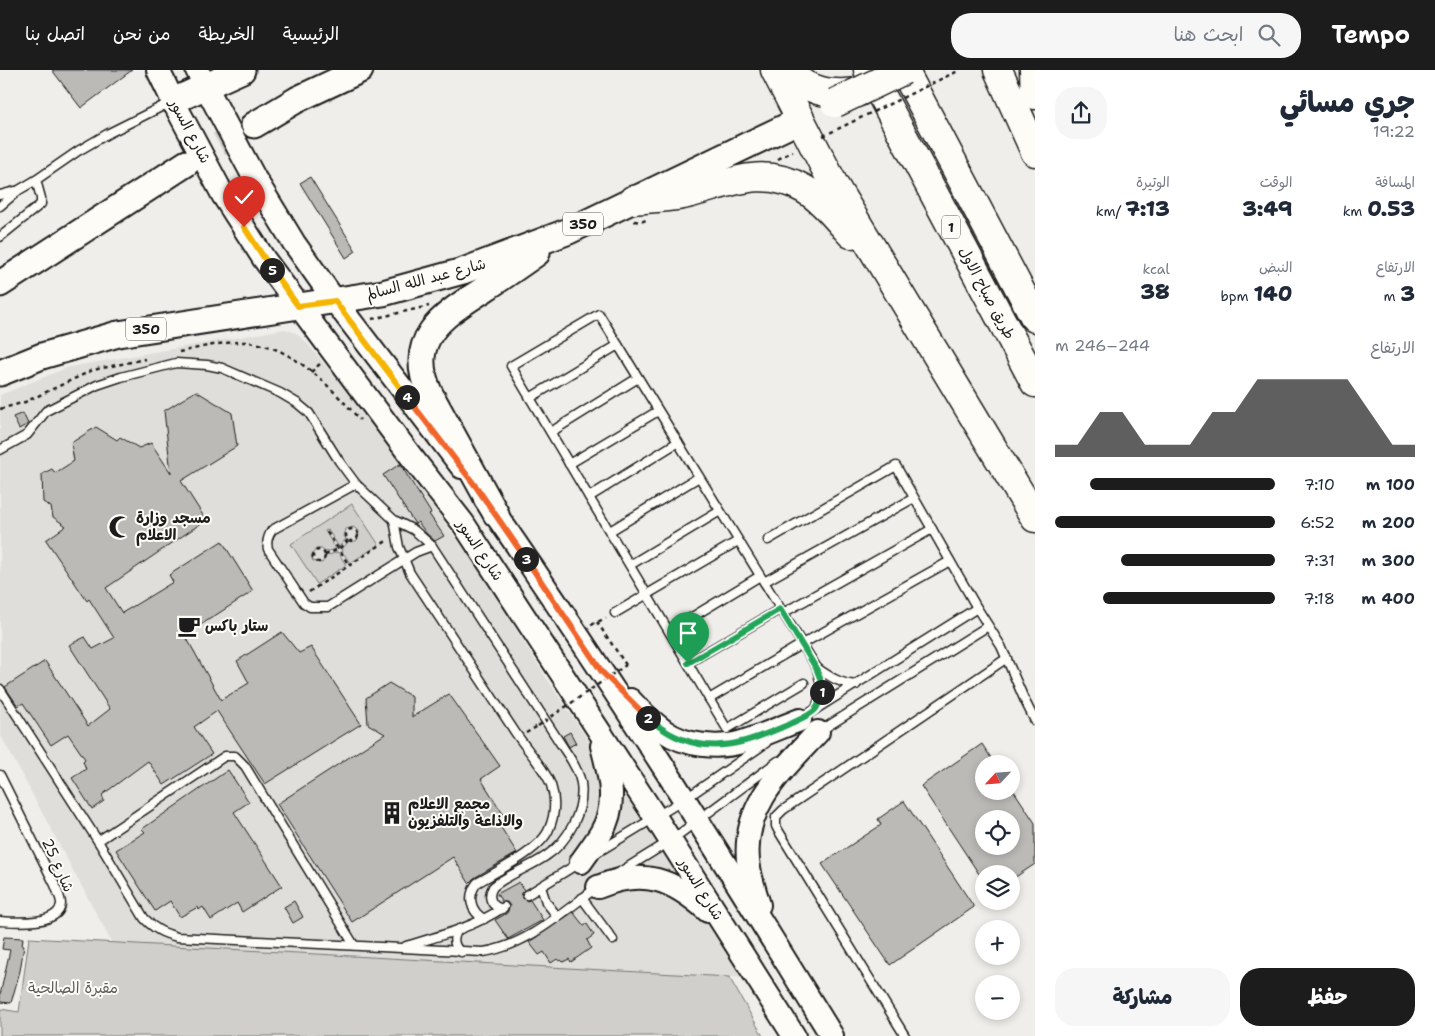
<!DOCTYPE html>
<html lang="ar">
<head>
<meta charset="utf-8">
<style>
  :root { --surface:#fff; --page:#f6f6f7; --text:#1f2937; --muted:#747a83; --accent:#1c1c1c }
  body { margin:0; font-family:"Shantell Sans","Playpen Sans Arabic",sans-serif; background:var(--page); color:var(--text); direction:rtl; height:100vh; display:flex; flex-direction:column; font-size:19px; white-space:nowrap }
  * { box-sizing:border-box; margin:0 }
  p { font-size:16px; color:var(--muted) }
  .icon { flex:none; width:28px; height:28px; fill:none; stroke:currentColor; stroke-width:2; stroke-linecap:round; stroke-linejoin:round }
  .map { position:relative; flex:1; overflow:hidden; direction:ltr }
  .sheet { display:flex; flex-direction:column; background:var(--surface); width:400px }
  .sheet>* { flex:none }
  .needle { width:32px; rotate:244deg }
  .fabs { position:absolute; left:975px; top:685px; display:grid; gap:10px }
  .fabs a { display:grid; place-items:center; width:45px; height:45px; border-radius:50%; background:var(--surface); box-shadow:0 2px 8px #0003; font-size:25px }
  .pin { position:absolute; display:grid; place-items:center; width:42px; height:42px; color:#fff; margin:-51px -21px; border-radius:50% 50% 50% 0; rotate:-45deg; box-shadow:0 0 5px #0007 }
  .pin .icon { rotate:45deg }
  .km { position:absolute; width:25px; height:25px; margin:-12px; border-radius:50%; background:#222; color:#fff; font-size:14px; line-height:25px; text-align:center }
  .round { display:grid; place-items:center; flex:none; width:52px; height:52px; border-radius:20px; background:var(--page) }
  .summary { display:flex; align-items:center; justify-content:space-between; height:85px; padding:0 20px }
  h1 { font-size:28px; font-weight:800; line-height:38px }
  .metrics { display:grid; grid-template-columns:repeat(3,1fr); gap:8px; height:85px; padding:5px 20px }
  .metrics div { display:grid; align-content:center }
  .metrics b { font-size:21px; font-weight:800 }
  .metrics small { font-size:14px; font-weight:400 }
  .metrics p { font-size:14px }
  .chart { height:140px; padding:10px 20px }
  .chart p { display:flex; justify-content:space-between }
  .chart svg { width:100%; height:90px; margin-top:5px; fill:var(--accent); opacity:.7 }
  .cta { display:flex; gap:10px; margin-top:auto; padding:10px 20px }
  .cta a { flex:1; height:58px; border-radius:20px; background:var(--accent); color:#fff; font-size:20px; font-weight:800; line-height:58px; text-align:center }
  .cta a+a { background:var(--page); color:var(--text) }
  ul { padding:0 20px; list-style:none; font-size:16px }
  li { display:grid; grid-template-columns:80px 60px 1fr; align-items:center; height:38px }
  li i { height:12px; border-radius:6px; background:var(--accent) }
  header { display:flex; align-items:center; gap:30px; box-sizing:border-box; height:70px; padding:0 25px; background:var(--accent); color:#fff }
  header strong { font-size:24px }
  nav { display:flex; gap:28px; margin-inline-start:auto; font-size:18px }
  .search { width:350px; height:45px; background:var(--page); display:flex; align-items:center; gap:12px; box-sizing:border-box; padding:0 18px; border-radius:20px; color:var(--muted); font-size:19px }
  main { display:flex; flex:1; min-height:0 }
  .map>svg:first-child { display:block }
  .built { fill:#e0deda }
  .green { fill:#d0cfcc; stroke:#767674 }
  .building { fill:#bbbab6; stroke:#1c1c1c; fill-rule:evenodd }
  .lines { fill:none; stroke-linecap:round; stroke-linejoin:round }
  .primary-tunnel { stroke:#d0cecb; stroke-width:25; stroke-dasharray:25 12; stroke-linecap:butt }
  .lane-casing { stroke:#1c1c1c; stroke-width:11 }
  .secondary-casing { stroke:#1c1c1c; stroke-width:26 }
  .primary-casing { stroke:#1c1c1c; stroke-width:29 }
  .highway-casing { stroke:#1c1c1c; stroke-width:31 }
  .path { stroke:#1c1c1c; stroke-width:2.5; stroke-dasharray:4 4; stroke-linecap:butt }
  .lane { stroke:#fdfcf7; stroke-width:8 }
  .secondary { stroke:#fdfcf7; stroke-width:22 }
  .primary { stroke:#fdfcf7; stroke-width:25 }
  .highway { stroke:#fdfcf7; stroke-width:28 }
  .highway-bridge-casing { stroke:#1c1c1c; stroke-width:31; stroke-linecap:butt }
  .path-bridge { stroke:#1c1c1c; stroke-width:2.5; stroke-dasharray:4 4; stroke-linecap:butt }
  .highway-bridge { stroke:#fdfcf7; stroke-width:28 }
  .split-1-casing { stroke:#fff; stroke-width:10 }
  .split-2-casing { stroke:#fff; stroke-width:10 }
  .split-3-casing { stroke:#fff; stroke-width:10 }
  .split-4-casing { stroke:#fff; stroke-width:10 }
  .split-5-casing { stroke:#fff; stroke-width:10 }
  .split-6-casing { stroke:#fff; stroke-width:10 }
  .split-1 { stroke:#22a559; stroke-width:6 }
  .split-2 { stroke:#22a559; stroke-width:6 }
  .split-3 { stroke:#f0652b; stroke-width:6 }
  .split-4 { stroke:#f0652b; stroke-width:6 }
  .split-5 { stroke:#f5b400; stroke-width:6 }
  .split-6 { stroke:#f5b400; stroke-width:6 }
  .labels { text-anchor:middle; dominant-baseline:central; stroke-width:4; stroke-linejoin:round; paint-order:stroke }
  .shield { fill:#fdfcf7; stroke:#605f5e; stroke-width:1 }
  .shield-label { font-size:14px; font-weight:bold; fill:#1c1c1c }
  .street-label { font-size:15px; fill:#1c1c1c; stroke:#fdfcf7 }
  .poi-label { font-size:15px; font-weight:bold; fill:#1c1c1c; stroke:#fdfcf7; text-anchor:start }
  .park-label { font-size:15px; fill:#5b5b5a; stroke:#fdfcf7 }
</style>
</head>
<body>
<header>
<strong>Tempo</strong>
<div class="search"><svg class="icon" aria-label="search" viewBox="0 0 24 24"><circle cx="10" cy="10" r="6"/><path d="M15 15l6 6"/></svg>ابحث هنا</div>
<nav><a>الرئيسية</a><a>الخريطة</a><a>من نحن</a><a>اتصل بنا</a></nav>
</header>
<main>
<section class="sheet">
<div class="summary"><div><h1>جري مسائي</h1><p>19:22</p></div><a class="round"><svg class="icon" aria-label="share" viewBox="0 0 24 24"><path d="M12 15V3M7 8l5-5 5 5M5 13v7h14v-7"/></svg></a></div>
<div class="metrics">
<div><p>المسافة</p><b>0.53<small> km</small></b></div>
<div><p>الوقت</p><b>3:49</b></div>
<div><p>الوتيرة</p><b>7:13<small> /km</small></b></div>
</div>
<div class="metrics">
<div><p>الارتفاع</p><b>3<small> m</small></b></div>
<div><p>النبض</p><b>140<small> bpm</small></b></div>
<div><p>kcal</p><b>38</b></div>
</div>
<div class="chart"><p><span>الارتفاع</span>244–246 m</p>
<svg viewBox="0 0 160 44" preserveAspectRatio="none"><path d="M0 44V38L10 38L20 22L30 22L40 38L50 38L60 38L70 22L80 22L90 6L100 6L110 6L120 6L130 6L140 22L150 38L160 38V44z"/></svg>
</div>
<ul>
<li><b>100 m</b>7:10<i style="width:84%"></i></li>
<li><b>200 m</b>6:52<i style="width:100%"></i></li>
<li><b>300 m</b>7:31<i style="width:70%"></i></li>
<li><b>400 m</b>7:18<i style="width:78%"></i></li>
</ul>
<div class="cta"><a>حفظ</a><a>مشاركة</a></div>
</section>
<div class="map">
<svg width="1035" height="966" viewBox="0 0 1035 966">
  <rect width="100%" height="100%" fill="#f0eeea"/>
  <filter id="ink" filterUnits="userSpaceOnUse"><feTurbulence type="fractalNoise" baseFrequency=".02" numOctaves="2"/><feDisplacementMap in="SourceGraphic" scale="10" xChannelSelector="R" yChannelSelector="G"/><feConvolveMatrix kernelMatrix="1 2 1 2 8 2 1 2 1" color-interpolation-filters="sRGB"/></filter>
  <g filter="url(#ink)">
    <polygon class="built" points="285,259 296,263 307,273 356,332 473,491 549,612 748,908 112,873 0,664 0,325 69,297"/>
    <g class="green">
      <polygon points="352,434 379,475 350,493 341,480 349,471 356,471 358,468 359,461 353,457 346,459 344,466 346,469 339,477 328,460 325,461 336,479 325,482 322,479 316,479 311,486 313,491 322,493 326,486 338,482 346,495 317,514 291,474"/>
      <polygon points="29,868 729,907 763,966 0,966 0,939 19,942"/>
    </g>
    <g class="building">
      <polygon points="52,0 132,0 81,38"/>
      <polygon points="310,107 356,181 346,188 300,113"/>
      <polygon points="196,321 232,343 237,376 181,411 206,450 106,518 122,543 173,512 169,505 222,471 253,521 185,565 221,630 249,613 237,591 282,562 299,583 311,577 361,654 265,714 217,641 194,657 212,684 164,715 148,691 102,725 104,731 92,739 72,708 86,699 83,691 85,689 68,664 51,675 23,633 18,636 5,617 45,591 88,656 110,639 69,575 85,567 93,579 114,568 89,529 87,531 46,470 66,456 53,447 51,437 43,432 42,404 52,399 55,403 74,391 71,373 96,357 117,370 120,367 139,378 151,373 171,403 164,341"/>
      <polygon points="23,343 28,354 19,359 13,347"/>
      <polygon points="400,394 431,443 429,444 444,466 435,471 426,463 418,452 415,454 383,405"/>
      <polygon points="389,613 412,627 412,647 449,624 500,696 481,709 508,752 500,756 517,783 474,808 469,813 453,787 352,852 277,734 385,664 368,654 366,628"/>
      <polygon points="570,662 576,673 569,677 563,666"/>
      <path d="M 982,674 L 995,694 L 984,694 L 984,721 L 1014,721 L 1035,753 L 1035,794 L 1011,810 L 1011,804 L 979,804 L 921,716 ZM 984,749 L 1011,749 L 1011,776 L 984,776 Z"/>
      <polygon points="228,700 249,732 234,742 282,816 242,842 237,833 211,850 203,837 199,840 198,837 180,847 170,831 155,841 116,780 145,762 142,759"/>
      <polygon points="904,731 974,837 890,895 822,794 881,755 878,749"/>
      <polygon points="519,812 524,820 521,825 523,828 527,831 530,830 543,850 508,869 495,850 507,843 510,836 507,832 502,832 497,824"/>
      <polygon points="294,831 303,847 293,853 284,837"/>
      <polygon points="573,842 584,856 587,854 594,865 587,870 591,878 571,892 569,889 563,892 561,890 559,891 557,889 551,893 544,882 539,885 529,872"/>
      <polygon points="4,867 23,868 22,876 24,876 20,901 11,933 0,932 0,925 10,880 2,879"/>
    </g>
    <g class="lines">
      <polyline class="primary-tunnel" points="187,93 254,55"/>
      <defs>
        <g id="lane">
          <polyline points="0,125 15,121"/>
          <polyline points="0,136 19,120 36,110 78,81 109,63 171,32"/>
          <polyline points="0,167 41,134 41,128 36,110"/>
          <polyline points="530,328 618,275"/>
          <polyline points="551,362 638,308"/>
          <path d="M 0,380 L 27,365 L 46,341 L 97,315 L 121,307 L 176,293 L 207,295 L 222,298 L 280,323 L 297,333 L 309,343 L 339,391 L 356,414 L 394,450 L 414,460 L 432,476 L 564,679 C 571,689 579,701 581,713 C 585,740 568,772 546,786 C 529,798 508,804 493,817 C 487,827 491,836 502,839"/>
          <polyline points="569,394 658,341"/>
          <path d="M 356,414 L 272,460 C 268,466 266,471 268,479 L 304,533 L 310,537 L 328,537 L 416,482 L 432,476"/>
          <polyline points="589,427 678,372"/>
          <path d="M 394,450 L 399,477 L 410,503 C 445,556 480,609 515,662 C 524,676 546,700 551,715 C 556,730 555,745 549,759 C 541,780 497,801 477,813 C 467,826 470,841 484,849"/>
          <polyline points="610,461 699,407"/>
          <polyline points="768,470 896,396 977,538"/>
          <polyline points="630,495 720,441"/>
          <polyline points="764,512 914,428"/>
          <polyline points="615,543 738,471"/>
          <polyline points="783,543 932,459"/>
          <polyline points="669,561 760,506"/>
          <polyline points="688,593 780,539"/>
          <path d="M 817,598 C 830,607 839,613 856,615"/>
          <polyline points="804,613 727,659 511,296 599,244 817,598 822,620 816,639"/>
          <path d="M 0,619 L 98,771 L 144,848 C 154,859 163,863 177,867 L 483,882 C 526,876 562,843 596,818"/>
          <polyline points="709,629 802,574 950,491"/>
          <polyline points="800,649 977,538 1001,576 1025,631 1035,651"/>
          <polyline points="820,661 988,556"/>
          <path d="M 0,705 L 55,815 C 57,821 61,828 61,834 C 59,856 15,852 0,851"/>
          <polyline points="98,771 225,686 235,686 245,696 354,875"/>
          <polyline points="598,782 685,729 766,673"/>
          <polyline points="620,802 670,771 778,691"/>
          <polyline points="541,817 546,832 557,846"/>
          <polyline points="527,825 579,793"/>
          <polyline points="582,828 613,870"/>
          <path d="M 459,859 C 452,867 453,876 461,882"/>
          <path d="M 406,876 C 439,866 475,857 504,837"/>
          <polyline points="905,966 778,760 776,756 776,747 783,740 1007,588"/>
        </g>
        <g id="secondary">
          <polyline points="158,0 173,31 223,125 264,189 410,385 463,453 656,748 794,966"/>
          <polyline points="197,0 255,109 294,173 335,231 462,397"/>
          <path d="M 485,429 C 607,604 720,784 832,966"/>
          <path d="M 630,630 C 640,641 652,652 664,661 C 685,676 718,679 742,672 C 762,666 781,657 800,650"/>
          <path d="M 581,792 C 588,782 595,773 601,763 C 618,735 610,706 602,676"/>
          <path d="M 598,817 C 644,798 672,809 708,841"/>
          <path d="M 759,835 C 755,821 749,805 748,790 C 743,734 783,700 818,662"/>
        </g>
        <g id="primary">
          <polyline points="173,31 242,0"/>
          <polyline points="254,55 298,29 360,0"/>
          <polyline points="0,214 187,93"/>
          <polyline points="0,303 42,286 118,264 383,223 463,201 569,161 800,50"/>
          <path d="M 496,444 L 429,322 C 405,266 446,244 486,218 C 503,207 520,195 537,183"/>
        </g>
        <g id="highway">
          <polyline points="775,0 834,115 1035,448"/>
          <path d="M 784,0 C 810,21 826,26 859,22"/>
          <polyline points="868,0 1035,313"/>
          <polyline points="904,0 1035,248"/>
          <polyline points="998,0 1035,82"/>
          <polyline points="1034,0 1035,25"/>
          <path d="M 633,130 C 649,128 667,128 683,125 C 726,115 761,94 804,119 C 822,129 837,149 851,164"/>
        </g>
      </defs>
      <use href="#lane" class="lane-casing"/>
      <use href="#secondary" class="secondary-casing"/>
      <use href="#primary" class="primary-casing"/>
      <use href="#highway" class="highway-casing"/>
      <g class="path">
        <polyline points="778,89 793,81"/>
        <polyline points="634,151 641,152 646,150"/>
        <polyline points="372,249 429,236"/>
        <path d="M 179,282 C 199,278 221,272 241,272 C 288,271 331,317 360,350"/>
        <polyline points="311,302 321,293"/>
        <polyline points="0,339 25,332 93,300 145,289"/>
        <circle cx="352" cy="465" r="6"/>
        <polyline points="327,462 349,495"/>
        <circle cx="319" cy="486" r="6"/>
        <polyline points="325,485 339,479 348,470"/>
        <polyline points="309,522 388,470"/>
        <polyline points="597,552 626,595"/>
        <polyline points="591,555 606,548"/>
        <polyline points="526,663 538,656"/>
      </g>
      <use href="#lane" class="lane"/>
      <use href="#secondary" class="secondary"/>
      <use href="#primary" class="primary"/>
      <use href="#highway" class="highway"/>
      <defs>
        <polyline id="highway-bridge" points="835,33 904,0"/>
      </defs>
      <use href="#highway-bridge" class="highway-bridge-casing"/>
      <g class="path-bridge">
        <polyline points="823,66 960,0"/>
        <polyline points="538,656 626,595"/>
      </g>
      <use href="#highway-bridge" class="highway-bridge"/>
    </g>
  </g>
  <g class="lines" filter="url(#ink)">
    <defs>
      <polyline id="split-1" points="688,593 780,539 816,598 820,608 822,622"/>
      <path id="split-2" d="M 648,648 C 666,663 682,672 706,675 C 718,676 730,675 741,672 C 755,669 806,649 815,640 C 819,636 820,628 822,622"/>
      <polyline id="split-3" points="526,489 602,602 648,648"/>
      <polyline id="split-4" points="407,327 477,418 526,489"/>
      <polyline id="split-5" points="272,200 298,236 335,231 407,327"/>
      <polyline id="split-6" points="244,157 272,200"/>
    </defs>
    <use href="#split-1" class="split-1-casing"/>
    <use href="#split-2" class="split-2-casing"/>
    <use href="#split-3" class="split-3-casing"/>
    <use href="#split-4" class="split-4-casing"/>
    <use href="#split-5" class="split-5-casing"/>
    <use href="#split-6" class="split-6-casing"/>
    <use href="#split-1" class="split-1"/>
    <use href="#split-2" class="split-2"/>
    <use href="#split-3" class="split-3"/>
    <use href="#split-4" class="split-4"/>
    <use href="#split-5" class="split-5"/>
    <use href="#split-6" class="split-6"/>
  </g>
  <defs>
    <symbol id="mosque-bare" viewBox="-9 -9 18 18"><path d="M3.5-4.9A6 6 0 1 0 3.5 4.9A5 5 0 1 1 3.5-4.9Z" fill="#1c1c1c" stroke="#fdfcf7" stroke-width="2.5" paint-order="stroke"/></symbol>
    <symbol id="cafe-bare" viewBox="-9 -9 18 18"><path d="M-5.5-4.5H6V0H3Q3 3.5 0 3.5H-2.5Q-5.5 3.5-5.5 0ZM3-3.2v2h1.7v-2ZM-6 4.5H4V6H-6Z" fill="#1c1c1c" stroke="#fdfcf7" stroke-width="2.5" paint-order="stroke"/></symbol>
    <symbol id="building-bare" viewBox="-9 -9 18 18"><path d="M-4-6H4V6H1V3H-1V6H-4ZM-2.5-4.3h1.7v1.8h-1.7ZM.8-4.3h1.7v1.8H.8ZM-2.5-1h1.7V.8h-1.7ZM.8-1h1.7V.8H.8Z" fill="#1c1c1c" stroke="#fdfcf7" stroke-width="2.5" paint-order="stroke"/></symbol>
  </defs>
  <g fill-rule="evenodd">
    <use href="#mosque-bare" x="104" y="441" width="32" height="32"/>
    <use href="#cafe-bare" x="173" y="540" width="32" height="32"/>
    <use href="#building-bare" x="376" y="727" width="32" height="32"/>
  </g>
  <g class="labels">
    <g class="shield">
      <rect x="563" y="142.5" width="40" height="23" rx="4"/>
      <rect x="942" y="145.5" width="18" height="23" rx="4"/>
      <rect x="126" y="247.5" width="40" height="23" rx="4"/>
    </g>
    <g class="shield-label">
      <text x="583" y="154">350</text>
      <text x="951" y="157">1</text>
      <text x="146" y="259">350</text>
    </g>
    <g class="street-label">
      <text transform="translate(190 61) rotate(62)">شارع السور</text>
      <text transform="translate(426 209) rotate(-15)">شارع عبد الله السالم</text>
      <text transform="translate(987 223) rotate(62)">طريق صباح الاول</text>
      <text transform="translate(480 480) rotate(56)">شارع السور</text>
      <text transform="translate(58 795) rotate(66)">شارع 25</text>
      <text transform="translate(701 819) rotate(58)">شارع السور</text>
    </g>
    <g class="poi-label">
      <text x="136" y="448">مسجد وزارة<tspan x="136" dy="17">الاعلام</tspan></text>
      <text x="205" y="556">ستار باكس</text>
      <text x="408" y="734">مجمع الاعلام<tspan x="408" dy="17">والاذاعة والتلفزيون</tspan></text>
    </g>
    <g class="park-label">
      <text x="73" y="918">مقبرة الصالحية</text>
    </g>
  </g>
</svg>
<div class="fabs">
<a><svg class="needle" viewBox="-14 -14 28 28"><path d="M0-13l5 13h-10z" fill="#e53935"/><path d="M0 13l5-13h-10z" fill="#747a83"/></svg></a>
<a><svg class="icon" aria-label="locate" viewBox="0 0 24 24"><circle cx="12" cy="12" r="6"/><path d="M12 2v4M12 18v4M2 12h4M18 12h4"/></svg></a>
<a><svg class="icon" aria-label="layers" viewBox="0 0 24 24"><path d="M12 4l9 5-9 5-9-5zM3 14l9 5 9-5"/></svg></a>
<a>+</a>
<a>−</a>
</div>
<div class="pin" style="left:688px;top:593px;background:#1e9e55"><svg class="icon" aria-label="arrive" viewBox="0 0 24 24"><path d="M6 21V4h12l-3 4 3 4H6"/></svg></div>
<div class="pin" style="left:244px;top:157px;background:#d93025"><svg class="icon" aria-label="check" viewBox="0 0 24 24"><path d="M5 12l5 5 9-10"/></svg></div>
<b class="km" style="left:822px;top:622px">1</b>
<b class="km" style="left:648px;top:648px">2</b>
<b class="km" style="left:526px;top:489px">3</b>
<b class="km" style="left:407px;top:327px">4</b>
<b class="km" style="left:272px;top:200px">5</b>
</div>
</main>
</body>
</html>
